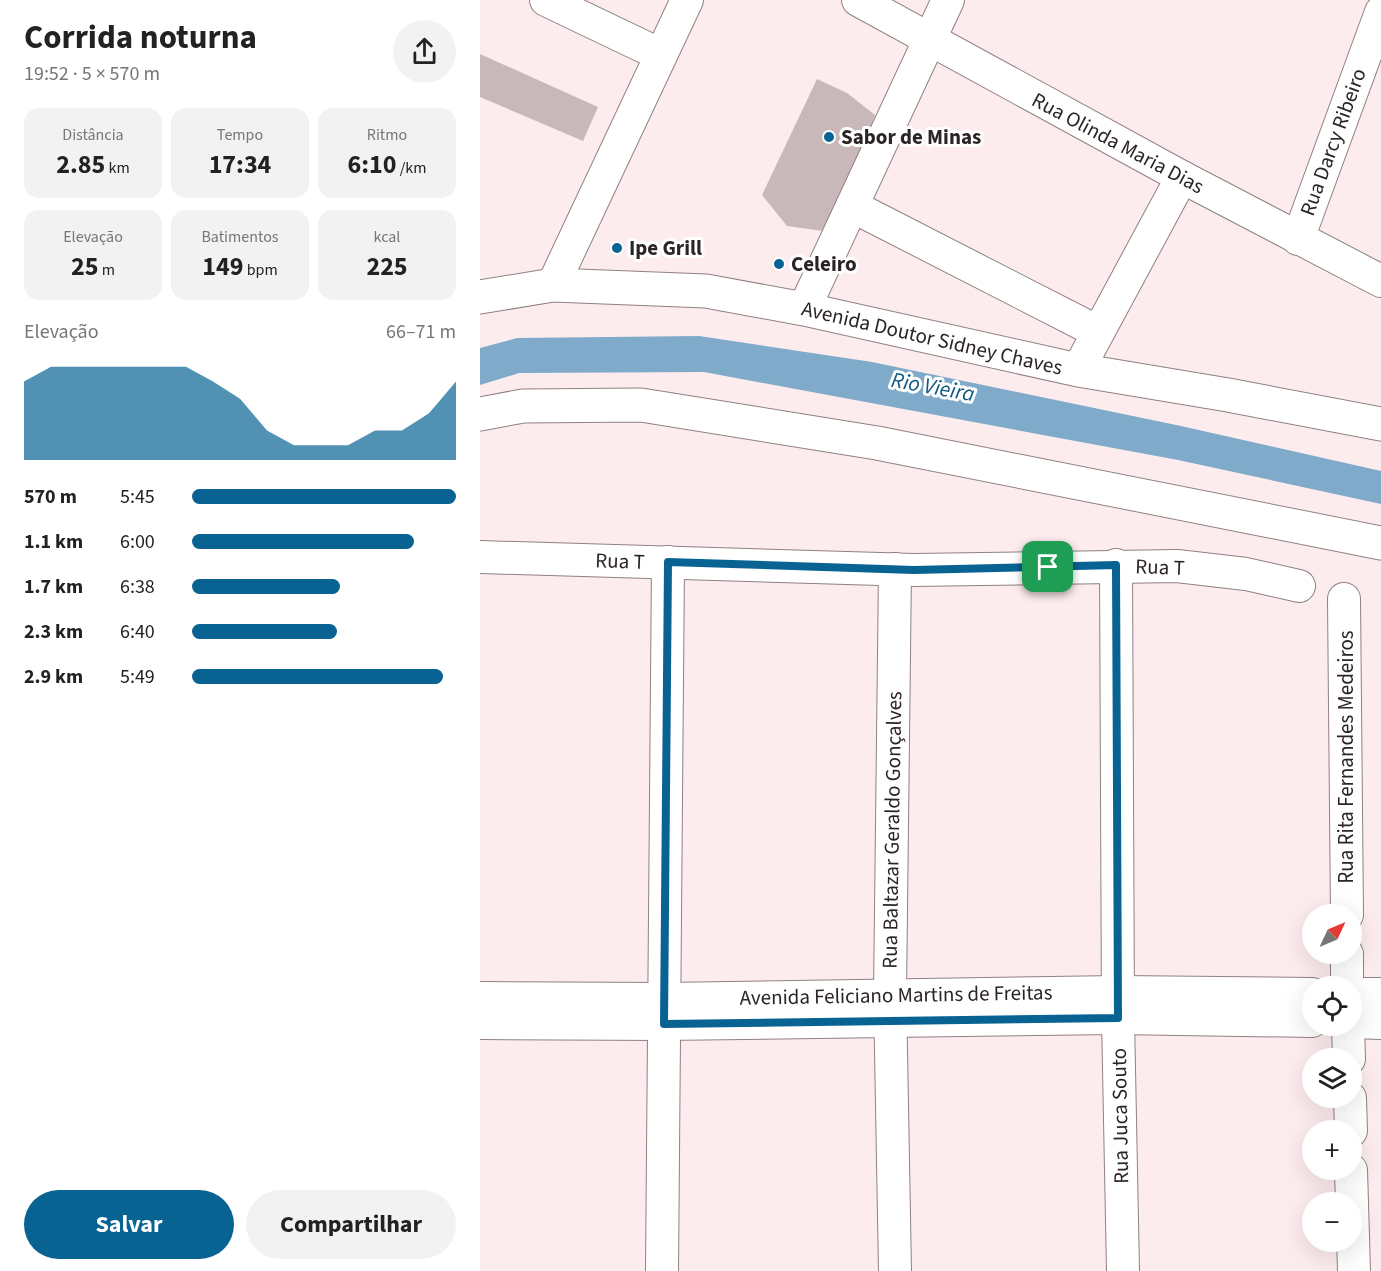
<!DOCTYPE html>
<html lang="pt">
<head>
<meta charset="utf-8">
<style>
  :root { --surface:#fff; --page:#f2f2f2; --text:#222; --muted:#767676; --accent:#086393 }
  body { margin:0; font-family:"Source Sans 3",sans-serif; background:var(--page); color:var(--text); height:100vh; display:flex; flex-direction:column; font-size:22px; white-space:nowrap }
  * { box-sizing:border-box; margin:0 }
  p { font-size:20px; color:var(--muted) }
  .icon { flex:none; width:33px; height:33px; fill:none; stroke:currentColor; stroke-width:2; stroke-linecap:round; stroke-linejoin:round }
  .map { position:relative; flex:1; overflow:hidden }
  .drawer { display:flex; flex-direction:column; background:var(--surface); width:480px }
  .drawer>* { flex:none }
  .needle { width:39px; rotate:46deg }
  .buttons { position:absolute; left:822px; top:904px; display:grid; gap:12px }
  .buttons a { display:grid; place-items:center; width:60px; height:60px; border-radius:50%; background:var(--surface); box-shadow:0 6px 24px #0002; font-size:30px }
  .pin { position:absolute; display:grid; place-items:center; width:51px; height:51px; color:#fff; margin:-26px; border-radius:12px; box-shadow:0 3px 9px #0006 }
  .round { display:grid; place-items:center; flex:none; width:63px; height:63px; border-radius:32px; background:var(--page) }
  .head { display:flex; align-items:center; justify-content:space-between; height:102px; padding:0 24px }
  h1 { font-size:33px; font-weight:700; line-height:45px }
  .metrics { display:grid; grid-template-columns:repeat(3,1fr); gap:9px; height:102px; padding:6px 24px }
  .metrics div { display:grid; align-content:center; border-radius:15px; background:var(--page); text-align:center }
  .metrics b { font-size:26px; font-weight:700 }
  .metrics small { font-size:16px; font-weight:400 }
  .metrics p { font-size:16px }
  .chart { height:168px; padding:12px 24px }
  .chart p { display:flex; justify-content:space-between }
  .chart svg { width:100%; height:108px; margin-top:6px; fill:var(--accent); opacity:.7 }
  .action { display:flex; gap:12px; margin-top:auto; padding:12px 24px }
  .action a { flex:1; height:69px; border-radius:36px; background:var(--accent); color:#fff; font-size:24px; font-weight:700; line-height:69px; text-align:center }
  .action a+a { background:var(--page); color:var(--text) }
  ul { padding:0 24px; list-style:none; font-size:20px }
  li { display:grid; grid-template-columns:96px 72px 1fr; align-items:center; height:45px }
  li i { height:15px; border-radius:8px; background:var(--accent) }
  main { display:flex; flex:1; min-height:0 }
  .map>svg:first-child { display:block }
  .water { fill:#7faac9 }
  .building { fill:#c9b8ba }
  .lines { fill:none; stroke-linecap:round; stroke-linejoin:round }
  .minor-casing { stroke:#908082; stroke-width:34 }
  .major-casing { stroke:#908082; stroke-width:35 }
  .minor { stroke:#fff; stroke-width:32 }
  .major { stroke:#fff; stroke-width:33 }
  .route-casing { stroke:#fff; stroke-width:12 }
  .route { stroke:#086393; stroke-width:8 }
  .poi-dot { fill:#086393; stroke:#fefefe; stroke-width:2 }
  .labels { text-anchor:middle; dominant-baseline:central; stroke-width:6; stroke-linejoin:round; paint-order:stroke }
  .poi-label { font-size:21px; font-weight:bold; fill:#2b2425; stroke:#fefefe; text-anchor:start }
  .street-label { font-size:21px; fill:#2b2425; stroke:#fefefe }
  .water-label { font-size:22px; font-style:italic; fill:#0f5882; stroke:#fefefe }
</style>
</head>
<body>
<main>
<section class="drawer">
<div class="head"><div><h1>Corrida noturna</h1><p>19:52 · 5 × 570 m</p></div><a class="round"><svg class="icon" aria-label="share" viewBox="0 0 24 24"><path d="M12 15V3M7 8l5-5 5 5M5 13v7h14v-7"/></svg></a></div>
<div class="metrics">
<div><p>Distância</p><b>2.85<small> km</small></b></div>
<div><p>Tempo</p><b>17:34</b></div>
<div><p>Ritmo</p><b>6:10<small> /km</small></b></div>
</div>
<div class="metrics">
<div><p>Elevação</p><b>25<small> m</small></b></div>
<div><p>Batimentos</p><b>149<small> bpm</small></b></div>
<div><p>kcal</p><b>225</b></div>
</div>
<div class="chart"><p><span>Elevação</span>66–71 m</p>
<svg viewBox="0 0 160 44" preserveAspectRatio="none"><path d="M0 44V12L10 6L20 6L30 6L40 6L50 6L60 6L70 12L80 19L90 32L100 38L110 38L120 38L130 32L140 32L150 25L160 12V44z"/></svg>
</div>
<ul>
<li><b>570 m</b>5:45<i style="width:100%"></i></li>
<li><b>1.1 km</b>6:00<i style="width:84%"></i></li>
<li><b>1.7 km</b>6:38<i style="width:56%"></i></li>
<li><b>2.3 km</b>6:40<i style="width:55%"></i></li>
<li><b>2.9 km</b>5:49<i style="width:95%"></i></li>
</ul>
<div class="action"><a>Salvar</a><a>Compartilhar</a></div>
</section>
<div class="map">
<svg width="901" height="1271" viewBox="0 0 901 1271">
  <rect width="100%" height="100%" fill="#fdecee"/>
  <polygon class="water" points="219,336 392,362 701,426 901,471 901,504 698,460 224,372 39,373 0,385 0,348 37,338"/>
  <g class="building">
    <polygon points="0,54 118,107 103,141 0,97"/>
    <polygon points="337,79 367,93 395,115 379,159 343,231 307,226 282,195"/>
  </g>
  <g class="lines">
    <defs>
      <g id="minor">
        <polyline points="66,0 181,55"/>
        <polyline points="378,0 702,177 901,281"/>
        <polyline points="372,206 618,332"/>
        <polyline points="818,239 901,12"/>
        <polyline points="73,285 207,0"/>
        <polyline points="324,309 468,0"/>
        <polyline points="598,370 702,177"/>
        <polyline points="0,557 434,570 697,566 766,574 819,586"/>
        <polyline points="636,565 638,1018 643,1271"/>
        <polyline points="415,569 410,995 415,1271"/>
        <polyline points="864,599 867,915"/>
        <polyline points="867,954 867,987"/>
        <polyline points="872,994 901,994"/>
        <polyline points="0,998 184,999 638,992 832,994"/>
        <polyline points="872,1022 901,1023"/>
        <polyline points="0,1023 184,1024 638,1018 832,1021"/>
        <polyline points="868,1026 869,1059"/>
        <polyline points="870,1098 871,1131"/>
        <polyline points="871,1170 874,1271"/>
        <polyline points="182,1271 188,562"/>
      </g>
      <g id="major">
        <polyline points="0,297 73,285 226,291 324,309 598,370 748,395 901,424"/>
        <polyline points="0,414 43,406 161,405 397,443 901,543"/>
      </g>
    </defs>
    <use href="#minor" class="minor-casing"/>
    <use href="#major" class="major-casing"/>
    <use href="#minor" class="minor"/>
    <use href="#major" class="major"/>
  </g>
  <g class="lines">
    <defs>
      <polygon id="route" points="188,562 434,570 636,565 638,1018 184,1024"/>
    </defs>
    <use href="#route" class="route-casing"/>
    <use href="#route" class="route"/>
  </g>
  <g class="poi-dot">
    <circle cx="349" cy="137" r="6"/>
    <circle cx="137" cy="248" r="6"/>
    <circle cx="299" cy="264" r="6"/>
  </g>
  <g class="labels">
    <g class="poi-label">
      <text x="361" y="137">Sabor de Minas</text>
      <text x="149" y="248">Ipe Grill</text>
      <text x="311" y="264">Celeiro</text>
    </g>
    <g class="street-label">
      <text transform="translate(853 142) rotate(-70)">Rua Darcy Ribeiro</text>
      <text transform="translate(638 143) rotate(28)">Rua Olinda Maria Dias</text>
      <text transform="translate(452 338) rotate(13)">Avenida Doutor Sidney Chaves</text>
      <text transform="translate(140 561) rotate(2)">Rua T</text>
      <text transform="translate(680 567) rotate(2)">Rua T</text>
      <text transform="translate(866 757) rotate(-90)">Rua Rita Fernandes Medeiros</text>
      <text transform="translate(412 830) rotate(-89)">Rua Baltazar Geraldo Gonçalves</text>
      <text transform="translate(416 995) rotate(-1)">Avenida Feliciano Martins de Freitas</text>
      <text transform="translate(640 1116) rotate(-91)">Rua Juca Souto</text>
    </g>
    <g class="water-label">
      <text transform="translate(453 387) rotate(10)">Rio Vieira</text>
    </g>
  </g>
</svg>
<div class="buttons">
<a><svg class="needle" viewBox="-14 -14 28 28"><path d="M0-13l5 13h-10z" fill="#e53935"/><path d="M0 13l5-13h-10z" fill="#767676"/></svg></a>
<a><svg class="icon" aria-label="locate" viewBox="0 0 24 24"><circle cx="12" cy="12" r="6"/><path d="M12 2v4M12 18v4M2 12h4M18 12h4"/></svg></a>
<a><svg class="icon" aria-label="layers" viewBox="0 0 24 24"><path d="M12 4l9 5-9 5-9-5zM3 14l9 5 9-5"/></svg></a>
<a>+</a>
<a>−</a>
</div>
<div class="pin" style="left:568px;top:567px;background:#1e9e55"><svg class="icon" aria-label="arrive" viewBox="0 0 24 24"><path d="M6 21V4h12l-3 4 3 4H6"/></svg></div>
</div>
</main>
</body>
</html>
